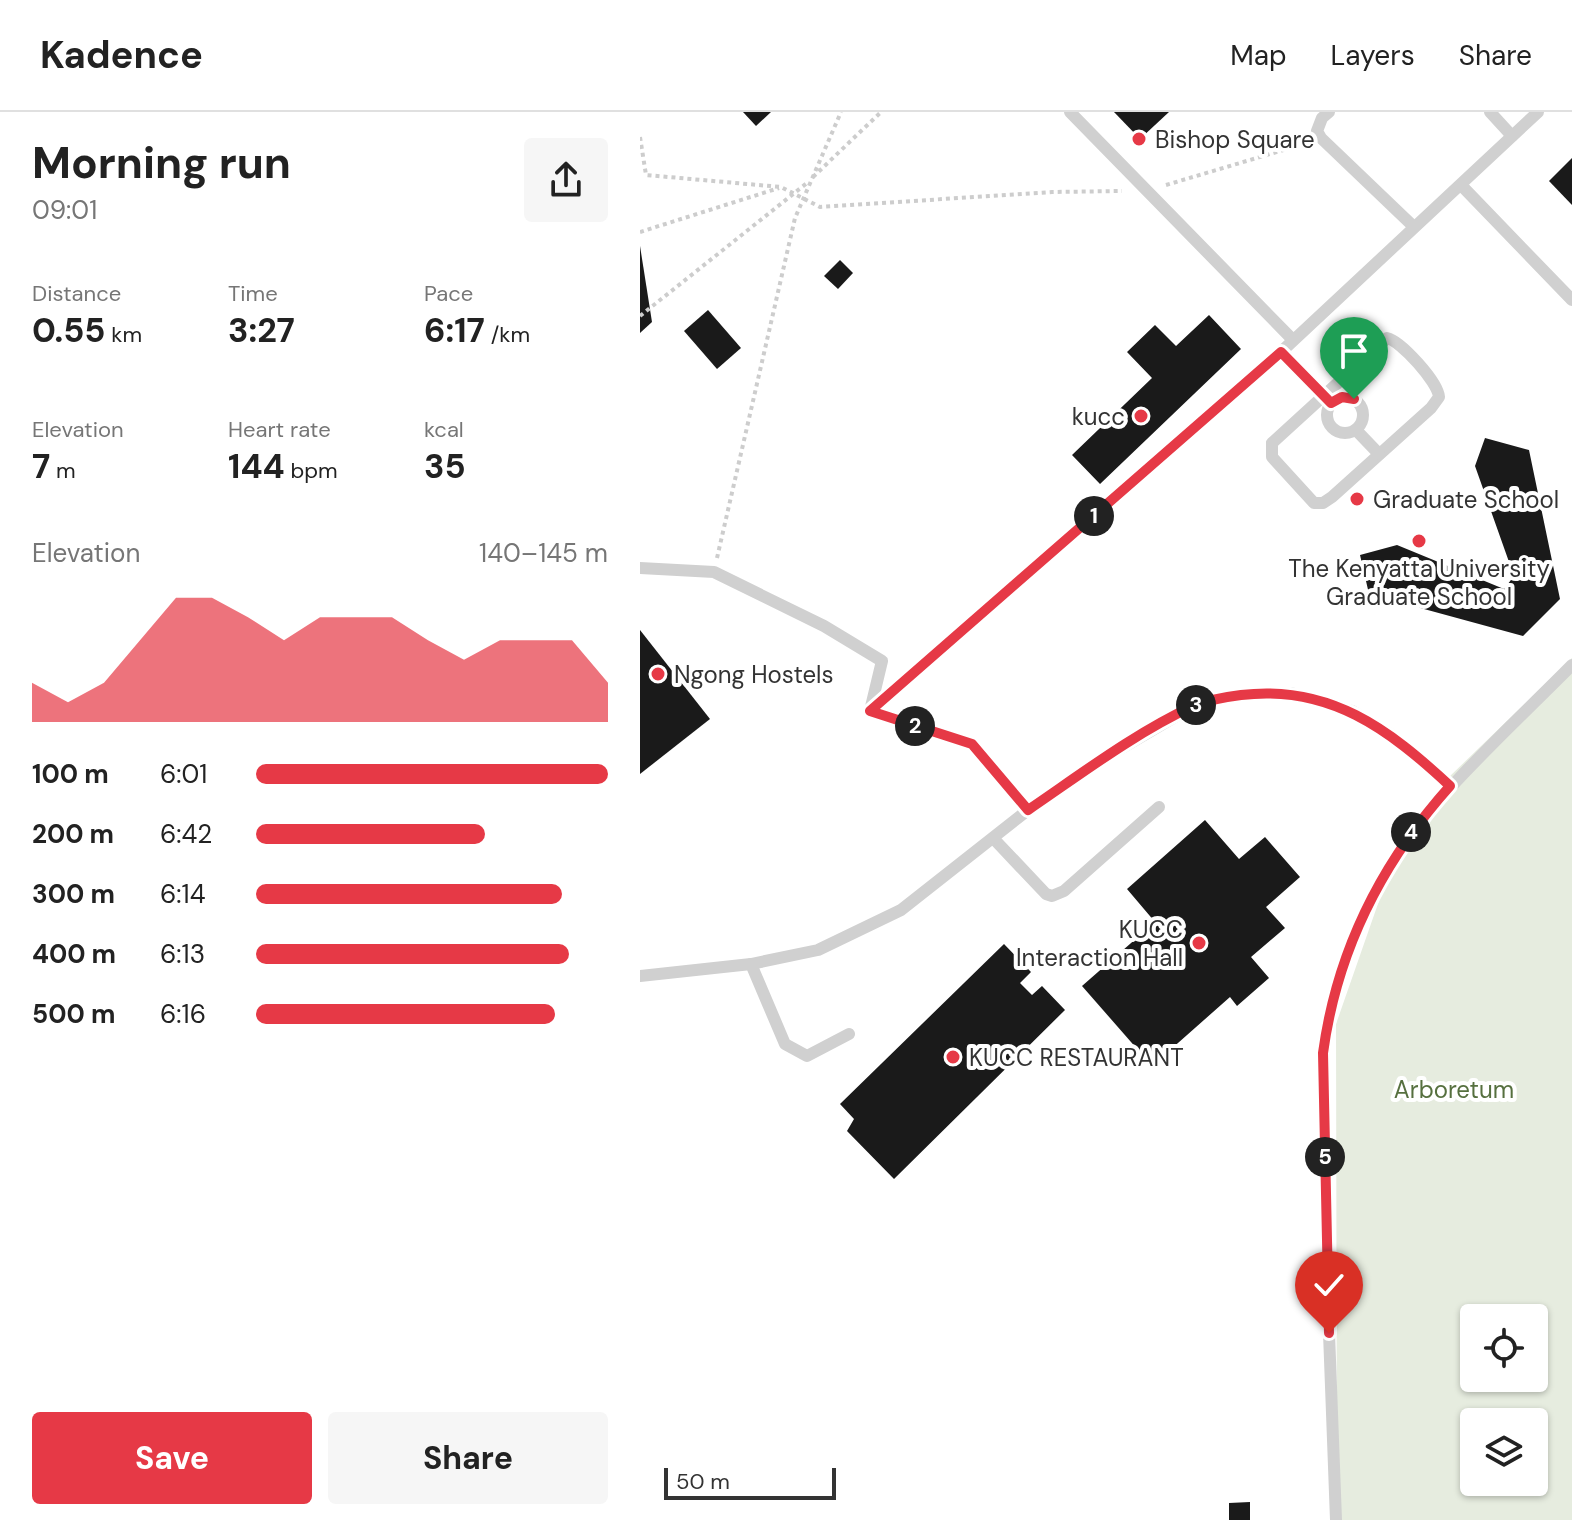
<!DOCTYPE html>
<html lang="en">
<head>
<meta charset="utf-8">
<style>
  :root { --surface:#fff; --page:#f6f6f6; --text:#222; --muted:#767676; --line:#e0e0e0; --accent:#e63946 }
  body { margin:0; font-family:"DM Sans",sans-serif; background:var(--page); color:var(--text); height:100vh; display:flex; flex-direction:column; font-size:30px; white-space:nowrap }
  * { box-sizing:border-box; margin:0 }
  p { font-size:26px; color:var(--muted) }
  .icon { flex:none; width:44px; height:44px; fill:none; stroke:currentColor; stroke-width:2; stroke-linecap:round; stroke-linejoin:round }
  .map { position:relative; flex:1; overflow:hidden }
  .drawer { display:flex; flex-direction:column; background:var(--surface); width:640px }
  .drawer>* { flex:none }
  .controls { position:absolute; left:820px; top:1192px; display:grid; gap:16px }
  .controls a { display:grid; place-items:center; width:88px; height:88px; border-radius:8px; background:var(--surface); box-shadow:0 2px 6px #0004; font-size:40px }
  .scale { position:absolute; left:24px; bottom:20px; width:172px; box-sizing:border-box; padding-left:8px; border:4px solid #333; border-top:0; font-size:22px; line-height:28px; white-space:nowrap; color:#333; -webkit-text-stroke:6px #fff; paint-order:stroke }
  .pin { position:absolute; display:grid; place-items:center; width:68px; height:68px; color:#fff; margin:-82px -34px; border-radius:50% 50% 50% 0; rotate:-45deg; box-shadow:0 0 8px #0007 }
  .pin .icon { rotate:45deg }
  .km { position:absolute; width:40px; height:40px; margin:-20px; border-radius:50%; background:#222; color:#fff; font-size:22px; line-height:40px; text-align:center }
  .round { display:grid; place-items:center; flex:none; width:84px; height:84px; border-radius:8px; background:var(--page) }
  .headline { display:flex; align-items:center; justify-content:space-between; height:136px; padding:0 32px }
  h1 { font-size:44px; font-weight:700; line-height:60px }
  .figures { display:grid; grid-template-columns:repeat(3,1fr); gap:12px; height:136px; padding:8px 32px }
  .figures div { display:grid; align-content:center }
  .figures b { font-size:34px; font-weight:700 }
  .figures small { font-size:22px; font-weight:400 }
  .figures p { font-size:22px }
  .chart { height:224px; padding:16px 32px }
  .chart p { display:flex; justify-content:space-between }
  .chart svg { width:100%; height:144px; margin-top:8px; fill:var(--accent); opacity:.7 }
  .action { display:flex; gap:16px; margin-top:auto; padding:16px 32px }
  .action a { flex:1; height:92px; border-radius:8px; background:var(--accent); color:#fff; font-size:32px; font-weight:700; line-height:92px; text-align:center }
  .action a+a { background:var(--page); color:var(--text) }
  ul { padding:0 32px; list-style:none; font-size:26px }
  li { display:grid; grid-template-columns:128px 96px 1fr; align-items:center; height:60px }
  li i { height:20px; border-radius:10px; background:var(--accent) }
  header { display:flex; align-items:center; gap:48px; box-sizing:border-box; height:112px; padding:0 40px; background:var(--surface); border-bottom:2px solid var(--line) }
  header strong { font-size:38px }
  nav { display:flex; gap:44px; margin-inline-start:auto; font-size:28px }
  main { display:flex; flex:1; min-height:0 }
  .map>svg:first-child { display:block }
  .green { fill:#e6ecdf; fill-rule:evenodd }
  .building { fill:#1a1a1a }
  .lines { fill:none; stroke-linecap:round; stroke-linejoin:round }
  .path { stroke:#cdcdcd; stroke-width:4; stroke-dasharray:4 4; stroke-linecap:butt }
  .service { stroke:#d0d0d0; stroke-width:12 }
  .route-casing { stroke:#fff; stroke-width:16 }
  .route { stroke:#e63946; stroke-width:10 }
  .poi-dot { fill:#e63946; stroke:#fff; stroke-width:3 }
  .labels { text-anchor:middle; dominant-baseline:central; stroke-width:8; stroke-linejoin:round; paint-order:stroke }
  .poi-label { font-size:24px; fill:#333; stroke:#fff; text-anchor:start }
  .park-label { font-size:24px; fill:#56703f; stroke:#fff }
</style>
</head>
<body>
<header>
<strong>Kadence</strong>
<nav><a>Map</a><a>Layers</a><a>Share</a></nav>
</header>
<main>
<section class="drawer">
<div class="headline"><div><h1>Morning run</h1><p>09:01</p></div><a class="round"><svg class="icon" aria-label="share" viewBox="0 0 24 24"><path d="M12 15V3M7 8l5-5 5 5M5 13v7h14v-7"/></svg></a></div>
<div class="figures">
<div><p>Distance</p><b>0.55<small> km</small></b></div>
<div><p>Time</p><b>3:27</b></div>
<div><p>Pace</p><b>6:17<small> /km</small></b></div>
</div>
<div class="figures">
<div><p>Elevation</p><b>7<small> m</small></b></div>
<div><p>Heart rate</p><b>144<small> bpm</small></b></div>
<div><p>kcal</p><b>35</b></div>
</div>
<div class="chart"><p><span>Elevation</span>140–145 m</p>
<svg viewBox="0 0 160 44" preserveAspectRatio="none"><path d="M0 44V32L10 38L20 32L30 19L40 6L50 6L60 12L70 19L80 12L90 12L100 12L110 19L120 25L130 19L140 19L150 19L160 32V44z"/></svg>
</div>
<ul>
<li><b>100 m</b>6:01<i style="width:100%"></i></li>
<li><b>200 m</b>6:42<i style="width:65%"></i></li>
<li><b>300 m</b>6:14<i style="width:87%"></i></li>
<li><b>400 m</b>6:13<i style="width:89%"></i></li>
<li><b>500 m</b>6:16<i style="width:85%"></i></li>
</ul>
<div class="action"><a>Save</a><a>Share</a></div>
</section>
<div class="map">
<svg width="932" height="1408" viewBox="0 0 932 1408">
  <rect width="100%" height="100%" fill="#fff"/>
  <path class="green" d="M 932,546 L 932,1408 L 697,1408 L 696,912 L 748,763 L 809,665 ZM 834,1206 L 894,1206 L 894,1266 L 834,1266 ZM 834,1310 L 894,1310 L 894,1370 L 834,1370 Z"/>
  <g class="building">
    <polygon points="103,0 131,0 116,14"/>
    <polygon points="474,0 529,0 500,27"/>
    <polygon points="932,46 932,93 909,69"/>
    <polygon points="0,134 12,210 0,221"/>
    <polygon points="200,148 213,161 198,177 184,164"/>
    <polygon points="68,198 101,236 77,257 44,219"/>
    <polygon points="569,203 601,237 460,372 432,343 512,266 487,240 515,213 536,234"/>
    <polygon points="845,326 889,338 920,487 883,524 729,482 720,443 757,433 864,477 874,464 835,354"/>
    <polygon points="0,518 70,607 0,662"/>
    <polygon points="565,708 599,747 625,725 660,765 626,795 645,816 611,845 629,866 597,894 590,885 512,954 442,874 515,810 487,777"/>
    <polygon points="364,832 391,860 380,871 392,883 402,874 425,898 254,1067 207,1019 214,1007 200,992"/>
    <polygon points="610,1390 610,1408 589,1408 589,1391"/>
  </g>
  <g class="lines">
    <g class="path">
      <polyline points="0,25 6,63 141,75 180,95 412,80 482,79"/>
      <polyline points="173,65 241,0"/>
      <polyline points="526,73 667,31"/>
      <polyline points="0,120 139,76"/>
      <polyline points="0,204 167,71"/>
      <polyline points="77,446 155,106 201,0"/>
    </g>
    <g class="service">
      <polyline points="430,0 653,228"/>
      <polyline points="689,0 682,6 677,19 681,26 773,114"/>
      <polyline points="850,0 872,24"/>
      <polyline points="821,73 932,188"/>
      <path d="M 747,226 C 761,229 798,270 799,285 L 791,296 L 692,385 L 683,391 L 674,391 L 632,345 L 632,331 Z"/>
      <polyline points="641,240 689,288"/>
      <circle cx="705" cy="303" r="18"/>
      <polyline points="716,318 739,342"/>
      <polyline points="0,456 74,460 184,514 242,549 230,599"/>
      <polyline points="230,599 641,240 898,0"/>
      <polyline points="230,599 332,632 388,698"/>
      <polyline points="353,726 406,782 412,784 424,779 519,695"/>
      <polyline points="111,852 145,932 167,944 209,922"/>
      <polyline points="0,864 111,852 178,838 261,798 388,698 475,640 555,593 585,585 651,581 712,599 750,622 810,674"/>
      <path d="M 696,1408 L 689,1221 L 683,941 C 708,754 808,678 932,553"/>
    </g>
  </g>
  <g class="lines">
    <defs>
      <path id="route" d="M 689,1221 L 683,941 C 697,838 741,751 810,674 C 749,617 689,572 601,583 C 585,585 568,588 553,594 C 495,621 441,662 388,698 L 332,632 L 230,599 L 641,240 L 691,291 L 702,285 L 714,287"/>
    </defs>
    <use href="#route" class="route-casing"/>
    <use href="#route" class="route"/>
  </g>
  <g class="poi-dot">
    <circle cx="499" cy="27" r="8"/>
    <circle cx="501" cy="304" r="8"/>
    <circle cx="717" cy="387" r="8"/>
    <circle cx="779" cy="429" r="8"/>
    <circle cx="18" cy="562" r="8"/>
    <circle cx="559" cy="831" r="8"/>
    <circle cx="313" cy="945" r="8"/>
  </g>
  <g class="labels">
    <g class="poi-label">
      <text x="515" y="27">Bishop Square</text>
      <text x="485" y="304" text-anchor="end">kucc</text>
      <text x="733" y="387">Graduate School</text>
      <text x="779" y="456" text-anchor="middle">The Kenyatta University<tspan x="779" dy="28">Graduate School</tspan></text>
      <text x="34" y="562">Ngong Hostels</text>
      <text x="543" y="817" text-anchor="end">KUCC<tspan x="543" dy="28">Interaction Hall</tspan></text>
      <text x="329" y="945">KUCC RESTAURANT</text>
    </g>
    <g class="park-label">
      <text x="814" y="977">Arboretum</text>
    </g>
  </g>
</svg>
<div class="controls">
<a><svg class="icon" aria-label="locate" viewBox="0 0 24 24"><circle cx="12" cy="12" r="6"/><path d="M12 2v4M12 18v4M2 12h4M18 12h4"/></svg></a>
<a><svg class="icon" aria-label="layers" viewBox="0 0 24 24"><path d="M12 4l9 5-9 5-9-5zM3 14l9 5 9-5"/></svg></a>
</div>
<div class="scale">50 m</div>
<div class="pin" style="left:714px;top:287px;background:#1e9e55"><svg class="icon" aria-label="arrive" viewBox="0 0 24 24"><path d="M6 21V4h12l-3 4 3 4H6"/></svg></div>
<div class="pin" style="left:689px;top:1221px;background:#d93025"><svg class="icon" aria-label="check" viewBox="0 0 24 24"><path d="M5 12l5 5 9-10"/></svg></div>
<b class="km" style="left:454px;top:404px">1</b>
<b class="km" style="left:275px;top:614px">2</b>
<b class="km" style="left:556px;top:593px">3</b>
<b class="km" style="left:771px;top:720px">4</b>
<b class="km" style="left:685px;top:1045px">5</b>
</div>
</main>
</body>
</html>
